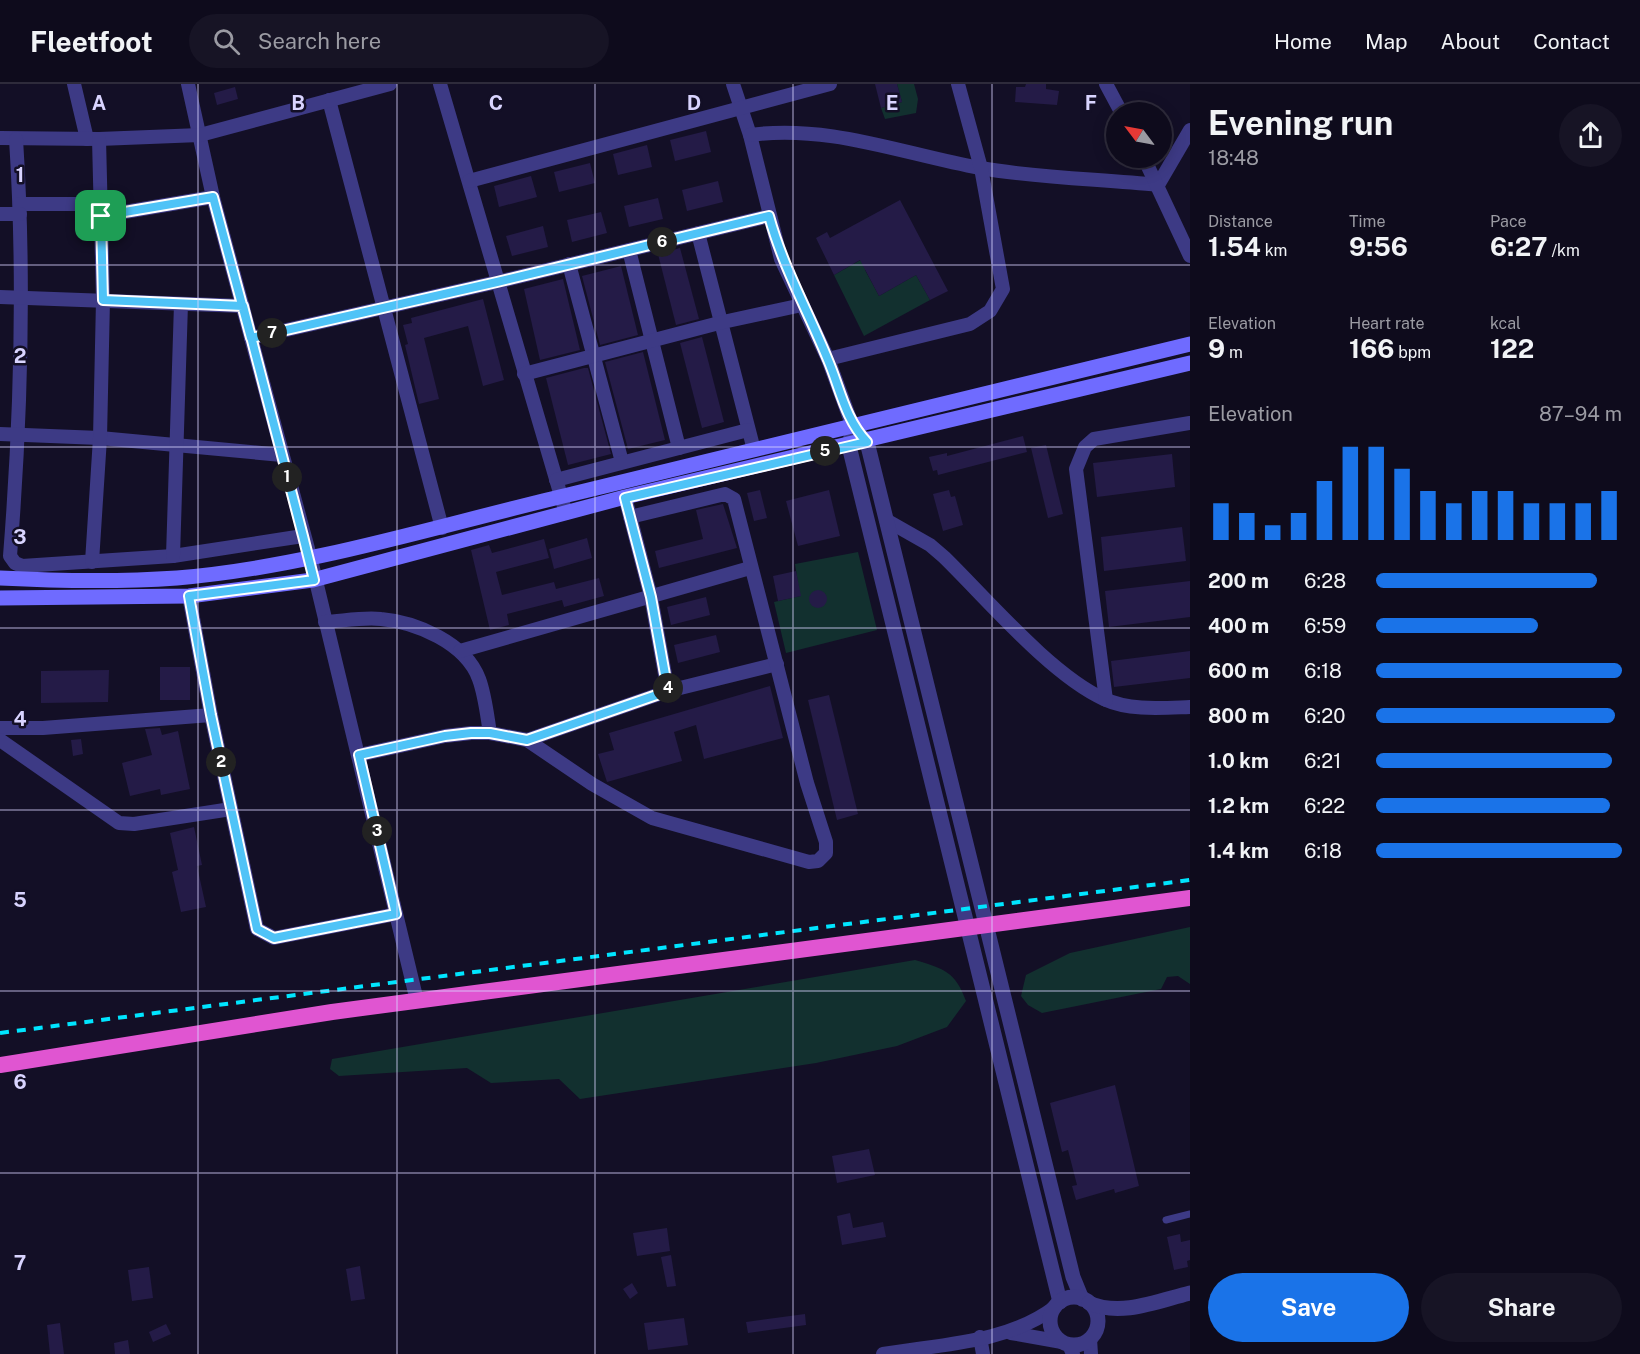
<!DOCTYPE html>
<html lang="en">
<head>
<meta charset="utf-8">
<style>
  :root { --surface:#0e0b1c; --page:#171425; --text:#f1f3f6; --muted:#9b9ba3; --line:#2e2b3b; --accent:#1a73e8 }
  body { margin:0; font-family:"Public Sans",sans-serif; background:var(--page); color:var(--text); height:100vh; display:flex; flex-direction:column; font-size:22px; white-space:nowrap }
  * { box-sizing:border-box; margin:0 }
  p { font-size:20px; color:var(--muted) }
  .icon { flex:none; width:33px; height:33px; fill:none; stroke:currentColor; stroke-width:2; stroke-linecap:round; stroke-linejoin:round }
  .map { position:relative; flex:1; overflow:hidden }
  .sheet { display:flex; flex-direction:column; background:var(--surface); width:450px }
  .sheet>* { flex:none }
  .needle { width:39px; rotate:302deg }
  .controls { position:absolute; left:1106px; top:18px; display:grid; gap:12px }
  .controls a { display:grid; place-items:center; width:66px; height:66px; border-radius:50%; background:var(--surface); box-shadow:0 3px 15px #0003,0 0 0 2px var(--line); font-size:30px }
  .pin { position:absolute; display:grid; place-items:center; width:51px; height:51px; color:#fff; margin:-26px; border-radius:12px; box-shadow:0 3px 9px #0006 }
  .km { position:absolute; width:30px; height:30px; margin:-15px; border-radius:50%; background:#222; color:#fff; font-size:16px; line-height:30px; text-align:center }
  .round { display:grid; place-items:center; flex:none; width:63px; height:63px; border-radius:32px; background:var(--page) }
  .overview { display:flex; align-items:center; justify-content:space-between; height:102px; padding:0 18px }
  h1 { font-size:33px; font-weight:700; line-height:45px }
  .figures { display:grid; grid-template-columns:repeat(3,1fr); gap:9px; height:102px; padding:6px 18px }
  .figures div { display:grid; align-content:center }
  .figures b { font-size:26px; font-weight:700 }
  .figures small { font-size:16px; font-weight:400 }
  .figures p { font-size:16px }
  .chart { height:168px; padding:12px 18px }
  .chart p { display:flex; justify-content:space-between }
  .chart svg { width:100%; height:108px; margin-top:6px; stroke:var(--accent); stroke-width:6 }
  .action { display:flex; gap:12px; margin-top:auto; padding:12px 18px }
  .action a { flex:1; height:69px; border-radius:36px; background:var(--accent); color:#fff; font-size:24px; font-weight:700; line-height:69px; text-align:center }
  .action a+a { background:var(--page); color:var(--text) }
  ul { padding:0 18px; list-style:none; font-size:20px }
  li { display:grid; grid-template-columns:96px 72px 1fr; align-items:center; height:45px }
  li i { height:15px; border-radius:8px; background:var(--accent) }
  header { display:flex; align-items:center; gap:36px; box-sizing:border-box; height:84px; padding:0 30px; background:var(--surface); border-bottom:2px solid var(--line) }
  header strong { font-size:28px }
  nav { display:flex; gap:33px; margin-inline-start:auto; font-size:21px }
  .search { width:420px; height:54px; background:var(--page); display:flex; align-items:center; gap:15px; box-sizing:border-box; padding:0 21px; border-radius:33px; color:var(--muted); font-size:22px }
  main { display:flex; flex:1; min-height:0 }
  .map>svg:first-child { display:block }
  .green { fill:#12302f }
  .building { fill:#241b47 }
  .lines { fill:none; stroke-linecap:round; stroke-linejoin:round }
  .service { stroke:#3d3a85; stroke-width:7 }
  .minor { stroke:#3d3a85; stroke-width:14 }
  .tertiary { stroke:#3d3a85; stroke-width:15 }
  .secondary { stroke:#6f6bff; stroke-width:15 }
  .trunk { stroke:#e055d1; stroke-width:16 }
  .rail { stroke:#00e5ff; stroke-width:4; stroke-dasharray:9 8; stroke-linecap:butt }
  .route-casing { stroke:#fff; stroke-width:12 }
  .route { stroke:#4fc3f7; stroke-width:8 }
  .grid { fill:none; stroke:#d9d4ff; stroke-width:1.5; stroke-opacity:0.55 }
  .grid-label { font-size:20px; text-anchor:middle; font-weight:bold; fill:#d9d4ff; stroke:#130f26; stroke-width:5; stroke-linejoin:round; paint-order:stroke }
</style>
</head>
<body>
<header>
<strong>Fleetfoot</strong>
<div class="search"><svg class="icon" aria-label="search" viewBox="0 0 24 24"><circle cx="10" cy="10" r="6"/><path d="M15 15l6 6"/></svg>Search here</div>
<nav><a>Home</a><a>Map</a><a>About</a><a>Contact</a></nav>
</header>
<main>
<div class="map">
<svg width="1190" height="1270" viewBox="0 0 1190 1270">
  <rect width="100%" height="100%" fill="#130f26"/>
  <g class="green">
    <polygon points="897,0 914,0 918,15 916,29 885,35 881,24 902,18"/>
    <polygon points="898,155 865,186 879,212 916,191 930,216 864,252 834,191"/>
    <polygon points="858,468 877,546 786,569 774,518 800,512 795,480"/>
    <polygon points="1190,843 1190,900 1178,892 1167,893 1161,905 1042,929 1028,921 1021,912 1026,891 1070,869"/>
    <path d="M 915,876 C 944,885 955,887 966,917 L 947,943 L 897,962 L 816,979 L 580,1015 L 559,995 L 491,999 L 467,984 L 339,992 L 330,985 L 332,975 Z"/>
  </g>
  <g class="building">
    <polygon points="875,0 897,0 902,18 881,24"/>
    <polygon points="1026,0 1046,0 1046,5 1059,7 1057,21 1015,18 1016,3 1025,3"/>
    <polygon points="235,3 238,15 217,21 214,9"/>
    <polygon points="706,47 711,68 675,77 670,56"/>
    <polygon points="647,61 652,83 618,91 613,70"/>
    <polygon points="590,79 595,99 559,108 554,88"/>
    <polygon points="531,92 537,113 499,123 494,102"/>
    <polygon points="718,97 723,118 687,127 682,106"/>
    <polygon points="658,114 663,135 629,143 624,122"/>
    <polygon points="900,116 948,207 930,216 916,191 879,212 860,176 834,191 816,154 827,148 830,154"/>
    <polygon points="601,128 607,149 572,158 567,136"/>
    <polygon points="543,142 548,163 512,172 506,152"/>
    <polygon points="680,164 699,235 676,241 658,170"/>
    <polygon points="621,182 638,251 600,261 582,192"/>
    <polygon points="563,195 580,266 540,276 524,205"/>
    <polygon points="483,215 504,296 483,302 468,242 424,254 439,315 419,320 405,261 408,260 403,241 412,239 411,234"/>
    <polygon points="702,253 724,338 702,344 680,259"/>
    <polygon points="643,268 665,356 628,365 605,278"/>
    <polygon points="584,284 588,284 611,370 568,381 546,294"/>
    <polygon points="1023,352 1027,368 938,391 937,386 933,387 929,373 947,369 947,372"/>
    <polygon points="1046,361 1063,430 1048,434 1031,364"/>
    <polygon points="1172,370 1175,403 1097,413 1093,379"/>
    <polygon points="760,406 767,434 754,437 747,409"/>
    <polygon points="829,406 840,452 798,462 786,417"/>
    <polygon points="949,406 951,413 955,412 963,441 943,447 933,410"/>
    <polygon points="723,420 737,464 659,484 655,467 703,455 696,426"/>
    <polygon points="1182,443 1186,477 1104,487 1101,453"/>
    <polygon points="587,454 592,474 554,485 549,465"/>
    <polygon points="544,455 549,474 496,488 502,511 554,498 556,505 599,494 604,512 564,523 562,516 507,530 509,541 490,546 471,466 489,461 492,469"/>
    <polygon points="796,487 801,512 778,517 773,492"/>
    <polygon points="1190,497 1190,533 1109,543 1105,507"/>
    <circle cx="818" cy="515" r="9"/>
    <polygon points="706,513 710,531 671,541 667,523"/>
    <polygon points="716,551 720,568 678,579 674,561"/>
    <polygon points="1190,567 1190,594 1114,603 1111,577"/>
    <rect x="160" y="583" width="30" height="33"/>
    <polygon points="109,586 108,618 41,619 41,587"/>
    <polygon points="770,602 783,654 704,675 696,641 674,648 682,677 607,698 598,670 614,666 609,649"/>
    <polygon points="829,611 858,730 837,736 808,616"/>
    <polygon points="160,644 162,651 178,647 190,705 161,711 160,705 130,712 122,679 152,671 145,645"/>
    <polygon points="81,655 83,670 73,672 71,656"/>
    <polygon points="194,743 202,781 197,782 206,823 181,828 172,788 178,786 170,749"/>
    <polygon points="1115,1001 1139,1102 1115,1109 1114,1105 1076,1116 1072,1102 1077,1101 1068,1066 1062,1068 1050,1019"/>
    <polygon points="869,1065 875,1091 837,1099 832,1072"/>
    <polygon points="850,1129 853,1144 883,1138 886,1153 842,1161 837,1132"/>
    <polygon points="667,1144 670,1167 637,1172 633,1149"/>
    <polygon points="1180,1150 1181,1158 1190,1156 1190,1176 1187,1177 1188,1183 1174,1186 1167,1153"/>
    <polygon points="671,1171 676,1202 667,1203 661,1173"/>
    <polygon points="360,1182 365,1215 351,1217 346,1185"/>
    <polygon points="149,1183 153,1214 132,1217 128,1186"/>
    <polygon points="632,1199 638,1209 630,1215 623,1205"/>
    <polygon points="805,1230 806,1241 748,1249 746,1238"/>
    <polygon points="684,1234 688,1261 648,1266 644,1239"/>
    <polygon points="60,1239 64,1270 50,1270 47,1241"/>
    <polygon points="166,1240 171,1250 153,1258 149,1248"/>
    <polygon points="128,1256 130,1270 115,1270 114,1259"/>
  </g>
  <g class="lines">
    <polyline class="service" points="1166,1136 1190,1130"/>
    <g class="minor">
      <polyline points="74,0 87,55"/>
      <polyline points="188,0 213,113 310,472 417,917"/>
      <polyline points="440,0 566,429"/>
      <polyline points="733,0 750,51 781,175 828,275 853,343"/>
      <polyline points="1106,0 1121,28"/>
      <polyline points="329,16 442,444"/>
      <path d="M 750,51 C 828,40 903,70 980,84 C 1038,94 1099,95 1158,101 L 1190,46"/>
      <polyline points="0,54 99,55 200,51 390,0"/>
      <path d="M 16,55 C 25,194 21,333 10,472 L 15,479 L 22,482 L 173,472 L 303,452"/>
      <polyline points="1144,74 1190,172"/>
      <polyline points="469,97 830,0"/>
      <polyline points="20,120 100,120"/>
      <polyline points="0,130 20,130"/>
      <polyline points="101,132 213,113"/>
      <polyline points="698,149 754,366"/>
      <polyline points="629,166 679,364"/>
      <polyline points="569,180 622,378"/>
      <polyline points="0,213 243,222"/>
      <polyline points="251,254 497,198 769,132"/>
      <polyline points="828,275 970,240 990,227 1003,205 981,84 958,0"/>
      <polyline points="524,290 723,238 802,221"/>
      <polyline points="0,350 100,354 282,371"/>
      <polyline points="556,396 748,346"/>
      <polyline points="625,413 651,513 668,607"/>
      <path d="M 886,436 L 930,461 L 944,473 C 987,515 1051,591 1104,615 C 1130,627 1162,624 1190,623"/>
      <polyline points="173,472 181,220"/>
      <polyline points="92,478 100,354 103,216 99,55"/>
      <path d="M 325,538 C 343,537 363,533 381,535 C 416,538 466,559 479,595 C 485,611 487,631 490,649"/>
      <polyline points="460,567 750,484"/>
      <polyline points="1106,616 1076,385 1085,363 1094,355 1190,339"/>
      <polyline points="211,631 257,845 274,854 396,830"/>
      <polyline points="0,644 43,644 211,631 189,512"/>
      <polyline points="0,656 119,739 134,740 231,725"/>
      <polyline points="527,656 668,607 777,580"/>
      <polyline points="359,671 445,652 471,649 490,649 527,656 592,700 652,734 809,778 818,777 826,769 826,758 807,699 734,415 725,410 630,433"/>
      <polyline points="1011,1249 1062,1258"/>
      <polyline points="980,1253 983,1270"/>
      <polyline points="1090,1255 1091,1270"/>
      <polyline points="1069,1261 1073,1270"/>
      <path d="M 883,1270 C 941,1260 1008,1259 1055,1223"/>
    </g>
    <g class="tertiary">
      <polyline points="858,348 867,358 1073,1193 1082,1215"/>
      <polyline points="852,349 849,362 1060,1218"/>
      <circle cx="1074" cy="1237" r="24"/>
      <path d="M 1089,1219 C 1121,1233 1158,1217 1190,1209"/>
    </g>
    <g class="secondary">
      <path d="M 0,494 C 59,497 118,498 177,494 C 310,483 443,440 572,410 C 778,362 984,311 1190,260"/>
      <polyline points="0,514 189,512 313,496 625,413 1190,279"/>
    </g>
    <polyline class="trunk" points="0,981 332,928 1190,814"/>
    <polyline class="rail" points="0,949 1190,796"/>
  </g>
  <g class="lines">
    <defs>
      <path id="route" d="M 101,132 L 103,216 L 243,222 L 303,452 L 314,496 L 189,512 L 211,631 L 257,845 L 274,854 L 396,830 L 359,671 L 445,652 L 471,649 L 490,649 L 527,656 L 668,607 L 651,513 L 625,414 L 867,358 C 845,335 840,304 828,276 C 808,227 783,183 769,132 L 497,198 L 251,254 L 213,113 L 101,132"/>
    </defs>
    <use href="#route" class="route-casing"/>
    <use href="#route" class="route"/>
  </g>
  <path class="grid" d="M 198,0 L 198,1270M 397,0 L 397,1270M 595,0 L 595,1270M 793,0 L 793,1270M 992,0 L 992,1270M 0,181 L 1190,181M 0,363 L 1190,363M 0,544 L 1190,544M 0,726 L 1190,726M 0,907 L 1190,907M 0,1089 L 1190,1089"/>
  <g class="grid-label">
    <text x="99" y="26">A</text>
    <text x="298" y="26">B</text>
    <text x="496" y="26">C</text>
    <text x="694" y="26">D</text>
    <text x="892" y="26">E</text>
    <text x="1091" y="26">F</text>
    <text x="20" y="98">1</text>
    <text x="20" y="279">2</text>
    <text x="20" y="460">3</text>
    <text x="20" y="642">4</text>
    <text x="20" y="823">5</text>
    <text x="20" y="1005">6</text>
    <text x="20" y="1186">7</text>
  </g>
</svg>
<div class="controls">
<a><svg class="needle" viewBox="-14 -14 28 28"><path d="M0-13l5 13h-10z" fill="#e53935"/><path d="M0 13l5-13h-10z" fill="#9b9ba3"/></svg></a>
</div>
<div class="pin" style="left:101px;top:132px;background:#1e9e55"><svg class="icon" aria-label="arrive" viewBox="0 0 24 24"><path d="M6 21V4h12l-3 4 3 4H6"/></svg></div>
<b class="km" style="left:287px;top:393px">1</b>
<b class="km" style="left:221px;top:678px">2</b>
<b class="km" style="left:377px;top:747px">3</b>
<b class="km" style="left:668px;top:604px">4</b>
<b class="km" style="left:825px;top:367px">5</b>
<b class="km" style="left:662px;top:158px">6</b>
<b class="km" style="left:272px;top:249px">7</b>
</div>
<section class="sheet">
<div class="overview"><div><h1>Evening run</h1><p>18:48</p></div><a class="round"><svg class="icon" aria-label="share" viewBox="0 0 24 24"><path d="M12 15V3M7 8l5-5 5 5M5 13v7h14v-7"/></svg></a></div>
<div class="figures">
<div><p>Distance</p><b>1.54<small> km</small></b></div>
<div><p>Time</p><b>9:56</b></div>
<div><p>Pace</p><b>6:27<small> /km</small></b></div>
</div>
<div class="figures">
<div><p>Elevation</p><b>9<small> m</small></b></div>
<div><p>Heart rate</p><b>166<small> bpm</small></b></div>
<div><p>kcal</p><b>122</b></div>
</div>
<div class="chart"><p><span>Elevation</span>87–94 m</p>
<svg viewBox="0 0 160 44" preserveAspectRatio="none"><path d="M5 44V29M15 44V33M25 44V38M35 44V33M45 44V20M55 44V6M65 44V6M75 44V15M85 44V24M95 44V29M105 44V24M115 44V24M125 44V29M135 44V29M145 44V29M155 44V24"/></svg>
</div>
<ul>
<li><b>200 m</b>6:28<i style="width:90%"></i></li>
<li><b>400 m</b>6:59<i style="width:66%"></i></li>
<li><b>600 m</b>6:18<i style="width:100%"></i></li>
<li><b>800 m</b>6:20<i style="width:97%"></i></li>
<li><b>1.0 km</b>6:21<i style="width:96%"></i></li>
<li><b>1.2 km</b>6:22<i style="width:95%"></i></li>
<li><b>1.4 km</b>6:18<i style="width:100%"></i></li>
</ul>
<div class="action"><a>Save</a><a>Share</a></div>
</section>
</main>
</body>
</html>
